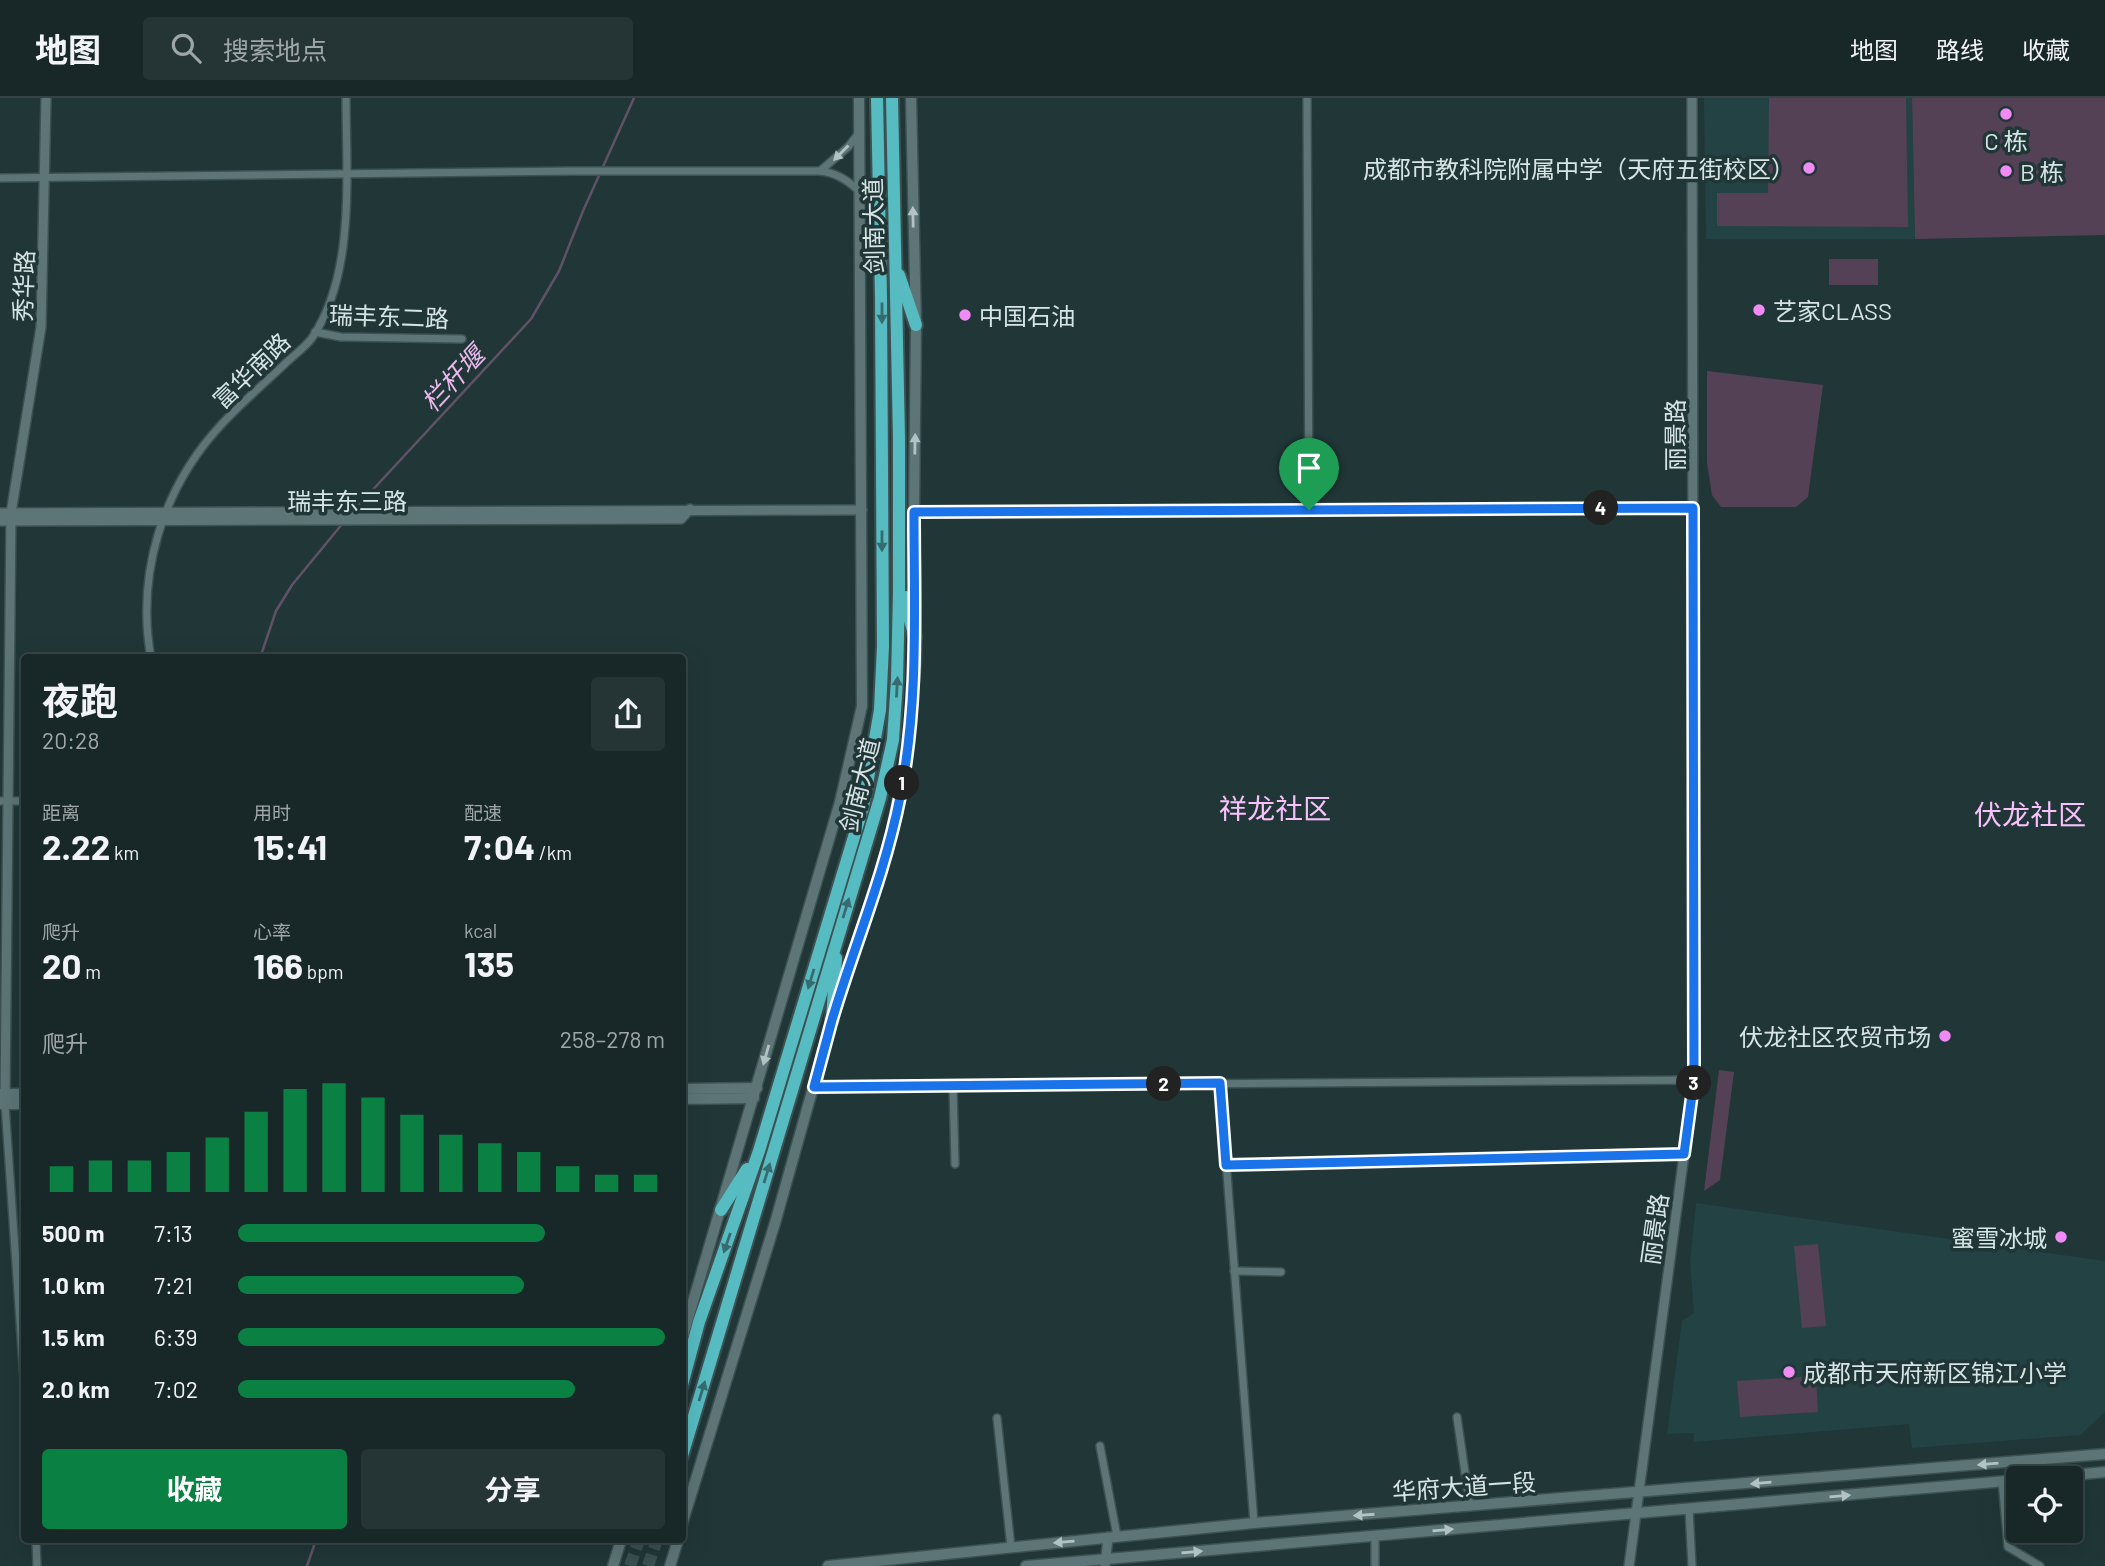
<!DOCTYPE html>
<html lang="zh">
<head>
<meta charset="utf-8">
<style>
  :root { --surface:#182829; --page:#253435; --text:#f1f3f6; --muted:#9fa6a8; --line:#364446; --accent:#0b8043 }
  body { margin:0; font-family:Barlow,"Noto Sans SC",sans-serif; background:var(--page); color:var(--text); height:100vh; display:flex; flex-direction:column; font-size:26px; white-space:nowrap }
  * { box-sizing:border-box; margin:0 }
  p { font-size:23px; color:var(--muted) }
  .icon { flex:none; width:38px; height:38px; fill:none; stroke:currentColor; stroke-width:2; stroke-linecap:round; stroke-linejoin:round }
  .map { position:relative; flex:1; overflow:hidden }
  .sheet { position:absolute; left:21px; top:556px; width:665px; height:889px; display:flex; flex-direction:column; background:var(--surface); border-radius:7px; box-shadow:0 7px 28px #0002,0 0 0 2px var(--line) }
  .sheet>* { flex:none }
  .tools { position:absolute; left:2006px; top:1368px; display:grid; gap:14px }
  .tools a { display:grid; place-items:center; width:77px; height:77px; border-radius:7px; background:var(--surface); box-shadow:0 7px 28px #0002,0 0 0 2px var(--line); font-size:35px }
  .pin { position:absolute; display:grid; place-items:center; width:60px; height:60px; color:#fff; margin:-72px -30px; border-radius:50% 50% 50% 0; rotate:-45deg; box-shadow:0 0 7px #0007 }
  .pin .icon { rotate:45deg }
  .km { position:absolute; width:35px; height:35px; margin:-18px; border-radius:50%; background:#222; color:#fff; font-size:19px; line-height:35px; text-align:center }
  .round { display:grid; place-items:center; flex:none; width:74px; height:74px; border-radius:7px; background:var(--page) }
  .headline { display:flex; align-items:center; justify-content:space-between; height:119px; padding:0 21px }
  h1 { font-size:38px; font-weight:700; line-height:52px }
  .metrics { display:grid; grid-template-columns:repeat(3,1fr); gap:10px; height:119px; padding:7px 21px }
  .metrics div { display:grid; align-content:center }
  .metrics b { font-size:35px; font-weight:700 }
  .metrics small { font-size:19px; font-weight:400 }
  .metrics p { font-size:19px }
  .chart { height:196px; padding:14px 21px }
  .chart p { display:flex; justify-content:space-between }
  .chart svg { width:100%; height:126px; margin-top:7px; stroke:var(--accent); stroke-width:6 }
  .primary-button { display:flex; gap:14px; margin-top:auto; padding:14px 21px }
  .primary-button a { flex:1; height:80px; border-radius:7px; background:var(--accent); color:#fff; font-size:28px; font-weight:700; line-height:80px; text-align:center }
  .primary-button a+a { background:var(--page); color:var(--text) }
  ul { padding:0 21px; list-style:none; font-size:23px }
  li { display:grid; grid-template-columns:112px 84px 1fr; align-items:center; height:52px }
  li i { height:18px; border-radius:9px; background:var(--accent) }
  header { display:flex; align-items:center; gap:42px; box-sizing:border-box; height:98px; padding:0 35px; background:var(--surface); border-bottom:2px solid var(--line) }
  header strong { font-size:33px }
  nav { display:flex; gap:38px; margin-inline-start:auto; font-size:24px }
  .search { width:490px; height:63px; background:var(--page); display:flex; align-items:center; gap:18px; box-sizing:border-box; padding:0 24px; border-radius:7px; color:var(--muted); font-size:26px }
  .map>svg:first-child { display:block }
  .built { fill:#234244 }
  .green { fill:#544155 }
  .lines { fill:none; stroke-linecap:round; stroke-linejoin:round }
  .stream { stroke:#605266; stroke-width:2.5 }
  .trunk-tunnel { stroke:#3b5051; stroke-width:12; stroke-dasharray:12 6; stroke-linecap:butt }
  .minor-casing { stroke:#3d5152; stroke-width:10 }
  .tertiary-casing { stroke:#3d5152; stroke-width:12 }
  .secondary-casing { stroke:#3d5152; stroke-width:13 }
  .trunk-casing { stroke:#3d5152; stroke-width:16 }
  .minor { stroke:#5d7577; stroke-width:7 }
  .tertiary { stroke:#5d7577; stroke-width:9 }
  .secondary { stroke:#5d7577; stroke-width:10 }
  .trunk { stroke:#56bcc2; stroke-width:12 }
  .oneway { fill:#b2c3c4 }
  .oneway2 { fill:#366c6f }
  .route-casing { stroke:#fff; stroke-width:14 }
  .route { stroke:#1a73e8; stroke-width:9 }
  .poi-dot { fill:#f08bf6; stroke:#203637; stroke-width:2.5 }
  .labels { text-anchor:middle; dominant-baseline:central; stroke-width:7; stroke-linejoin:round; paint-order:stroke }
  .poi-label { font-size:24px; fill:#d7e4e5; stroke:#203637; text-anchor:start }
  .street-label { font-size:24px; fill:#d7e4e5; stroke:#203637 }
  .water-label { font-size:26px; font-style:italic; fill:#ebb7ed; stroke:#203637 }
  .quarter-label { font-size:28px; fill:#f9c1fc; stroke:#203637 }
</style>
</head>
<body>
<header>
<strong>地图</strong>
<div class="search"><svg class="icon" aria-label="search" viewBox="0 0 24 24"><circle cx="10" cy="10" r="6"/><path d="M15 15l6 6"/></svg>搜索地点</div>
<nav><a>地图</a><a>路线</a><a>收藏</a></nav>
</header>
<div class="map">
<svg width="2105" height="1468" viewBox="0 0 2105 1468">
  <rect width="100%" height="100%" fill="#203637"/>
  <g class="built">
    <polygon points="1704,0 1912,0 1915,141 1706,141"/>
    <polygon points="21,797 24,797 24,966 19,961"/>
    <polygon points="1696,1105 2105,1163 2105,1314 2080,1337 1912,1350 1909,1326 1694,1344 1694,1335 1667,1336 1682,1223 1694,1215 1690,1164"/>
  </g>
  <g class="green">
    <polygon points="1769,0 1906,0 1908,129 1717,128 1717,95 1768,95"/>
    <polygon points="1912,0 2105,0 2105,137 1915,141"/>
    <rect x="1829" y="161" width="49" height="26"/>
    <polygon points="1707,273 1823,287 1808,399 1796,409 1721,409 1712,397 1707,365"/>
    <polygon points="1719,972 1734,974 1720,1082 1704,1093"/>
    <polygon points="1818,1146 1826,1228 1802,1230 1794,1148"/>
    <polygon points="1816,1278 1818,1314 1740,1319 1737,1283"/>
  </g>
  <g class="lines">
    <g class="stream">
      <polyline points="354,412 531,221 559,173 583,113 634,0"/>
      <polyline points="260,560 276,513 292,487 343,425"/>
      <polyline points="307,1468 316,1442"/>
    </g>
    <g class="trunk-tunnel">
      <polyline points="630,1468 639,1442"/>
      <polyline points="648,1468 657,1442"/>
    </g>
    <defs>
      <g id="minor">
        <polyline points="1307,0 1309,412"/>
        <polyline points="820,73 848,49 859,35"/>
        <path d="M 0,80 L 574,73 L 819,73 C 835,74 849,83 860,94"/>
        <polyline points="315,234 341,239 462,241"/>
        <polyline points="914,414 1693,410"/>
        <path d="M 151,560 C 136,477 162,391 220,328 C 241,305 266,284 289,262 C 297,255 306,248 312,240 C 356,175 346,74 346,0"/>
        <polyline points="0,703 24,703"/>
        <polyline points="1220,985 1254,1425"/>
        <polyline points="953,988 955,1066"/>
        <polyline points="814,989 1694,982"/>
        <polyline points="5,1006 24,1282"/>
        <polyline points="1226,1067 1684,1056"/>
        <polyline points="1234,1173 1281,1174"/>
        <polyline points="1457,1319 1470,1409"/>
        <polyline points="997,1320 1011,1449"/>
        <polyline points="1100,1348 1117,1438"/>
        <polyline points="2002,1383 2008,1449 2040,1468"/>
        <polyline points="1689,1411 1692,1468"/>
        <polyline points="36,1442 37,1468"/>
        <polyline points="1375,1468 1375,1438"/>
      </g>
      <g id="tertiary">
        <polyline points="0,415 862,412"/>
        <polyline points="0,423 681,421 690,411"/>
        <polyline points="5,1000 11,415 41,229 46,0"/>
        <polyline points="1105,1468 1108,1439"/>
        <polyline points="1629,1468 1694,982 1692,0"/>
      </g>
      <g id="secondary">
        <polyline points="682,991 757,990"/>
        <polyline points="0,996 24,996"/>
        <polyline points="682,1001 754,1000"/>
        <polyline points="0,1006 24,1006"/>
        <polyline points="682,1241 840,704 862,608 859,0"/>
        <polyline points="2031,1381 2105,1374"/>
        <polyline points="682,1426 775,1125 832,922 887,756 907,658 916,561 914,414 916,227 911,0"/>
        <polyline points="613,1468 621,1442"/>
        <polyline points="670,1468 678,1442"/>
        <polyline points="828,1468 1254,1425 2105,1356"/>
        <polyline points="1026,1468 2018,1382"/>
      </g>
      <g id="trunk">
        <polyline points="899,177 916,227"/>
        <polyline points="905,499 906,509 915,539"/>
        <polyline points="832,922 836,860"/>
        <polyline points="721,1112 747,1071"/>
        <polyline points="682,1287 699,1224 759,1053 863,709 880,612 883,548 881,199 877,0"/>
        <polyline points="682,1358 880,700 893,642 897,582 899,495 899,341 892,0"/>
      </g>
    </defs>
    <use href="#minor" class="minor-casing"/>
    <use href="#tertiary" class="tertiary-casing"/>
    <use href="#secondary" class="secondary-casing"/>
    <use href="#trunk" class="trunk-casing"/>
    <use href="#minor" class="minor"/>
    <use href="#tertiary" class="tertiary"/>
    <use href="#secondary" class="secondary"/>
    <use href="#trunk" class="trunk"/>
  </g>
  <defs><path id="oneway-solid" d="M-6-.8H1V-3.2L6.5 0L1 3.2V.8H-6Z" transform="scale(1.75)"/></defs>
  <g class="oneway">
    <use href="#oneway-solid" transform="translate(841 55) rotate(135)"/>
    <use href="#oneway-solid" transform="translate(913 119) rotate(-91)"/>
    <use href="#oneway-solid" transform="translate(915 346) rotate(-89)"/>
    <use href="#oneway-solid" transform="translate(766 957) rotate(106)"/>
    <use href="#oneway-solid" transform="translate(1988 1366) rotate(175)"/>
    <use href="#oneway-solid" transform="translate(1761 1385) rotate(175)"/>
    <use href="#oneway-solid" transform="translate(1840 1398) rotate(-5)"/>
    <use href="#oneway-solid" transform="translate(1364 1417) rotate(176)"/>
    <use href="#oneway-solid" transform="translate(1443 1432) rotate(-5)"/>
    <use href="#oneway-solid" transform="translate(1064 1444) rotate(175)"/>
    <use href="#oneway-solid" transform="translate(1192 1454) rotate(-5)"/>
  </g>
  <g class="oneway2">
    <use href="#oneway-solid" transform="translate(882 215) rotate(90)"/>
    <use href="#oneway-solid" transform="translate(882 443) rotate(90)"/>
    <use href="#oneway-solid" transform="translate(897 589) rotate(-87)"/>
    <use href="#oneway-solid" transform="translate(846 810) rotate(-73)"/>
    <use href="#oneway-solid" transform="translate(811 881) rotate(107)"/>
    <use href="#oneway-solid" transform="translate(767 1075) rotate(-73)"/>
    <use href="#oneway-solid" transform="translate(727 1145) rotate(109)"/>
    <use href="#oneway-solid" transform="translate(702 1293) rotate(-73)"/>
  </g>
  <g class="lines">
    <defs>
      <path id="route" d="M 1693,410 L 1694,982 L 1684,1056 L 1226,1067 L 1220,985 L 814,989 C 820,967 826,944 832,922 C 854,848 885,776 900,699 C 919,603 914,512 914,414 Z"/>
    </defs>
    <use href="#route" class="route-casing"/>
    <use href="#route" class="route"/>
  </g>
  <g class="poi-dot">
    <circle cx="2006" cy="16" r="7"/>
    <circle cx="1809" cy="70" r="7"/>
    <circle cx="2006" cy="73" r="7"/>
    <circle cx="1759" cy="212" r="7"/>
    <circle cx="965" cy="217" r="7"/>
    <circle cx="1945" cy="938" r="7"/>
    <circle cx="2061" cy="1139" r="7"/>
    <circle cx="1789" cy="1274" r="7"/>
  </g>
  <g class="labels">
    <g class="poi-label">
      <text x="2006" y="42" text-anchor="middle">C 栋</text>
      <text x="1795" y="70" text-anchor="end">成都市教科院附属中学（天府五街校区）</text>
      <text x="2020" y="73">B 栋</text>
      <text x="1773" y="212">艺家CLASS</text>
      <text x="979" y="217">中国石油</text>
      <text x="1931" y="938" text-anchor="end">伏龙社区农贸市场</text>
      <text x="2047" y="1139" text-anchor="end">蜜雪冰城</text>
      <text x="1803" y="1274">成都市天府新区锦江小学</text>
    </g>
    <g class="street-label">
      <text transform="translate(873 128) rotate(-91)">剑南大道</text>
      <text transform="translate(23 188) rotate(-88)">秀华路</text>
      <text transform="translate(389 218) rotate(2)">瑞丰东二路</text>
      <text transform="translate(251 272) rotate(-44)">富华南路</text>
      <text transform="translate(1674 337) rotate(-90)">丽景路</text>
      <text x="347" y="402">瑞丰东三路</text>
      <text transform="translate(859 687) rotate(-76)">剑南大道</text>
      <text transform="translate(1654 1131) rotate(-82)">丽景路</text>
      <text transform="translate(1464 1388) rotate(-4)">华府大道一段</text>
    </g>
    <g class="water-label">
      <text transform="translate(452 280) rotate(-47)">栏杆堰</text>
    </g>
    <g class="quarter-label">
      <text x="1275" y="710">祥龙社区</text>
      <text x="2030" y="716">伏龙社区</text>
    </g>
  </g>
</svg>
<div class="tools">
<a><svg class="icon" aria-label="locate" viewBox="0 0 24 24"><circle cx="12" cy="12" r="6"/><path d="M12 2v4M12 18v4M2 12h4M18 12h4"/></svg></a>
</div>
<div class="pin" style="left:1309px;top:412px;background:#1e9e55"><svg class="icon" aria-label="arrive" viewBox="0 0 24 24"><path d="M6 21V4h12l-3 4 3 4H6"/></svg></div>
<b class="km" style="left:902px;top:685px">1</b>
<b class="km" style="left:1164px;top:986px">2</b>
<b class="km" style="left:1694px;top:985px">3</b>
<b class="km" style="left:1601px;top:410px">4</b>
<section class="sheet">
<div class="headline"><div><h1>夜跑</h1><p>20:28</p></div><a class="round"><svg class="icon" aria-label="share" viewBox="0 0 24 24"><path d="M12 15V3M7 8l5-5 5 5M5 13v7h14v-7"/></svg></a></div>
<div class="metrics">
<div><p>距离</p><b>2.22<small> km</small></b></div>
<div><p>用时</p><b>15:41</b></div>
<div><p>配速</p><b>7:04<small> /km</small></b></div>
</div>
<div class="metrics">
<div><p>爬升</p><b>20<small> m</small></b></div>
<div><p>心率</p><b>166<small> bpm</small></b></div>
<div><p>kcal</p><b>135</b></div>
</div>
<div class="chart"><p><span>爬升</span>258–278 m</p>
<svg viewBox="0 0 160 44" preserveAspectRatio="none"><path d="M5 44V35M15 44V33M25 44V33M35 44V30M45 44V25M55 44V16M65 44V8M75 44V6M85 44V11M95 44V17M105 44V24M115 44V27M125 44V30M135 44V35M145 44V38M155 44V38"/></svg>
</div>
<ul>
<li><b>500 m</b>7:13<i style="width:72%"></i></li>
<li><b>1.0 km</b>7:21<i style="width:67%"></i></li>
<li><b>1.5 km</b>6:39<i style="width:100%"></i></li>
<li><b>2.0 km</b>7:02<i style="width:79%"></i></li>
</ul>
<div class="primary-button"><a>收藏</a><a>分享</a></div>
</section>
</div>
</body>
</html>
